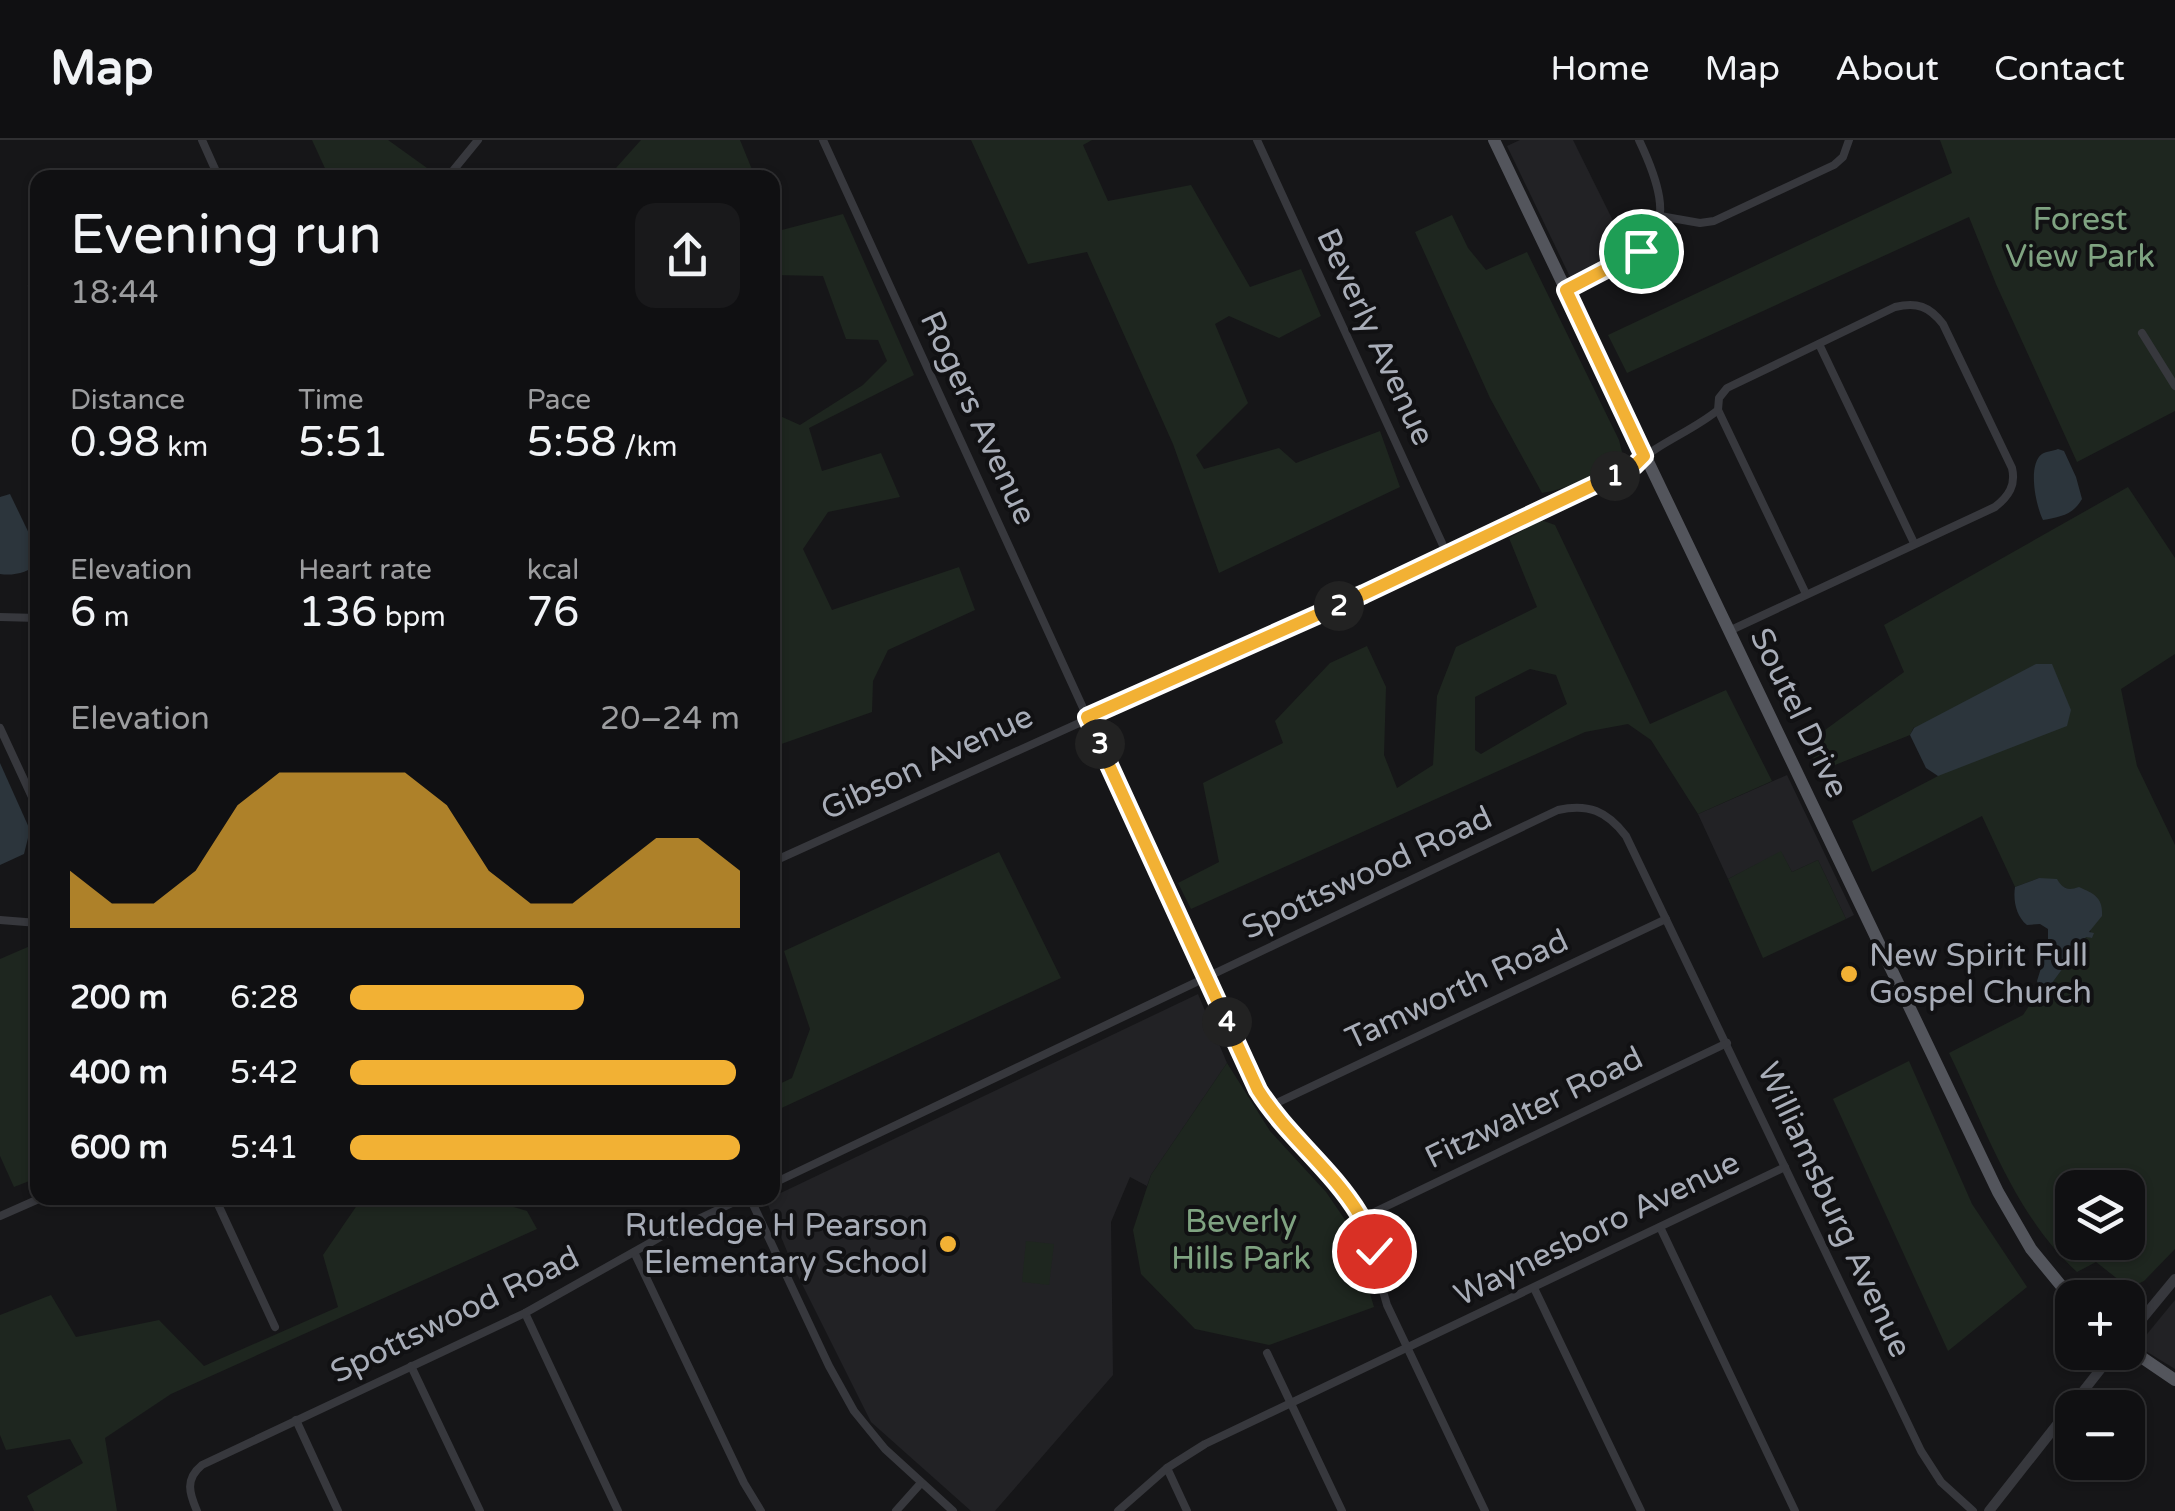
<!DOCTYPE html>
<html lang="en">
<head>
<meta charset="utf-8">
<style>
  :root { --surface:#101012; --page:#19191b; --text:#f1f3f6; --muted:#9c9d9f; --line:#303032; --accent:#f2b134 }
  body { margin:0; font-family:"Varela Round",sans-serif; background:var(--page); color:var(--text); height:100vh; display:flex; flex-direction:column; font-size:38px; white-space:nowrap }
  * { box-sizing:border-box; margin:0 }
  p { font-size:32px; color:var(--muted) }
  .icon { flex:none; width:55px; height:55px; fill:none; stroke:currentColor; stroke-width:2; stroke-linecap:round; stroke-linejoin:round }
  .map { position:relative; flex:1; overflow:hidden }
  .details { position:absolute; left:30px; top:30px; width:750px; height:1035px; display:flex; flex-direction:column; background:var(--surface); border-radius:20px; box-shadow:0 2px 8px #0004,0 0 0 2px var(--line) }
  .details>* { flex:none }
  .tools { position:absolute; left:2055px; top:1030px; display:grid; gap:20px }
  .tools a { display:grid; place-items:center; width:90px; height:90px; border-radius:20px; background:var(--surface); box-shadow:0 2px 8px #0004,0 0 0 2px var(--line); font-size:50px }
  .pin { position:absolute; display:grid; place-items:center; width:85px; height:85px; color:#fff; margin:-42px; border:5px solid #fff; border-radius:50%; box-shadow:0 2px 10px #0007 }
  .km { position:absolute; width:50px; height:50px; margin:-25px; border-radius:50%; background:#222; color:#fff; font-size:28px; line-height:50px; text-align:center }
  .round { display:grid; place-items:center; flex:none; width:105px; height:105px; border-radius:20px; background:var(--page) }
  .head { display:flex; align-items:center; justify-content:space-between; height:170px; padding:0 40px }
  h1 { font-size:55px; font-weight:600; line-height:75px }
  .stats { display:grid; grid-template-columns:repeat(3,1fr); gap:15px; height:170px; padding:10px 40px }
  .stats div { display:grid; align-content:center }
  .stats b { font-size:42px; font-weight:600 }
  .stats small { font-size:28px; font-weight:400 }
  .stats p { font-size:28px }
  .chart { height:280px; padding:20px 40px }
  .chart p { display:flex; justify-content:space-between }
  .chart svg { width:100%; height:180px; margin-top:10px; fill:var(--accent); opacity:.7 }
  ul { padding:0 40px; list-style:none; font-size:32px }
  li { display:grid; grid-template-columns:160px 120px 1fr; align-items:center; height:75px }
  li i { height:25px; border-radius:12px; background:var(--accent) }
  header { display:flex; align-items:center; gap:60px; box-sizing:border-box; height:140px; padding:0 50px; background:var(--surface); border-bottom:2px solid var(--line) }
  header strong { font-size:48px }
  nav { display:flex; gap:55px; margin-inline-start:auto; font-size:35px }
  .map>svg:first-child { display:block }
  .built { fill:#222225 }
  .green { fill:#1e261f; fill-rule:evenodd }
  .water { fill:#2c353c }
  .lines { fill:none; stroke-linecap:round; stroke-linejoin:round }
  .minor { stroke:#37383d; stroke-width:8 }
  .tertiary { stroke:#37383d; stroke-width:10 }
  .primary { stroke:#53555c; stroke-width:12 }
  .route-casing { stroke:#fff; stroke-width:20 }
  .route { stroke:#f2b134; stroke-width:12 }
  .poi-dot { fill:#f2b134; stroke:#111113; stroke-width:4 }
  .labels { text-anchor:middle; dominant-baseline:central; stroke-width:8; stroke-linejoin:round; paint-order:stroke }
  .park-label { font-size:32px; fill:#7fa381; stroke:#111113 }
  .street-label { font-size:32px; fill:#a8adb8; stroke:#111113 }
  .poi-label { font-size:32px; fill:#a8adb8; stroke:#111113; text-anchor:start }
</style>
</head>
<body>
<header>
<strong>Map</strong>
<nav><a>Home</a><a>Map</a><a>About</a><a>Contact</a></nav>
</header>
<div class="map">
<svg width="2175" height="1371" viewBox="0 0 2175 1371">
  <rect width="100%" height="100%" fill="#161618"/>
  <g class="built">
    <polygon points="1520,0 1573,0 1629,113 1572,141 1507,6"/>
    <polygon points="1787,635 1854,775 1846,779 1818,720 1792,732 1781,712 1728,739 1698,674"/>
    <polygon points="1198,854 1227,923 1151,1035 1147,1046 1130,1037 1111,1082 1113,1235 995,1371 971,1371 871,1282 793,1126 766,1060"/>
    <polygon points="2175,1160 2175,1229 2144,1210 2142,1205 2143,1199"/>
  </g>
  <g class="green">
    <polygon points="312,0 388,0 434,33 430,38 329,37"/>
    <polygon points="641,0 740,0 755,37 620,37 616,28"/>
    <polygon points="971,0 1092,0 1083,5 1108,61 1191,45 1250,147 1301,129 1321,176 1279,198 1229,176 1215,184 1248,263 1196,315 1204,329 1279,308 1296,323 1380,291 1400,347 1219,433 1173,304 1087,112 1028,124"/>
    <polygon points="1940,0 2175,0 2175,271 2077,322 1996,144 1969,77 1627,233 1608,195 1952,33"/>
    <polygon points="843,74 914,235 809,288 822,331 881,313 900,357 828,372 803,409 832,470 959,427 975,470 888,510 873,541 872,572 773,607 773,254 780,276 800,285 863,245 887,221 878,200 846,199 823,136 773,135 773,80 778,91"/>
    <path d="M 1452,75 L 1468,108 L 1486,130 L 1527,112 L 1619,300 L 1622,312 C 1604,333 1569,349 1542,353 L 1490,258 L 1415,92 Z"/>
    <path d="M 2128,347 L 2175,418 L 2175,514 L 2121,549 L 2137,626 L 2175,705 L 2175,1109 L 2144,1141 L 2129,1148 L 2096,1122 L 2077,1132 C 2015,1076 1985,987 1949,913 L 2023,875 L 2040,849 L 2052,843 L 2086,796 L 2091,798 L 2090,787 L 2071,750 L 2039,738 L 2015,747 L 1982,676 L 1872,732 L 1852,681 L 1938,636 L 1914,587 L 1910,595 L 1820,631 L 1806,604 L 1904,532 L 1884,485 ZM 2072,1048 L 2128,1048 L 2128,1102 L 2072,1102 Z"/>
    <path d="M 1541,380 L 1555,385 L 1650,584 L 1726,550 L 1772,641 L 1698,674 L 1651,600 L 1628,584 L 1585,592 L 1191,769 L 1178,743 L 1219,722 L 1203,643 L 1283,603 L 1275,581 L 1330,523 L 1367,506 L 1386,547 L 1384,615 L 1397,648 L 1433,625 L 1437,556 L 1456,507 L 1537,467 L 1509,398 ZM 1530,529 L 1556,535 L 1567,564 L 1481,614 L 1475,610 L 1475,557 Z"/>
    <polygon points="1781,711 1792,732 1818,720 1846,779 1763,818 1728,739"/>
    <polygon points="999,712 1061,838 773,972 773,947 792,938 810,889 784,811"/>
    <polygon points="37,803 38,941 32,990 37,1003 37,1038 14,1047 0,1016 0,819"/>
    <polygon points="1909,921 1972,1064 2027,1147 1948,1211 1833,959"/>
    <polygon points="1227,923 1270,991 1326,1052 1350,1087 1374,1167 1269,1205 1195,1189 1141,1134 1133,1090 1151,1035"/>
    <polygon points="362,1058 495,1058 497,1062 527,1071 537,1089 171,1254 105,1298 117,1371 34,1371 27,1356 83,1323 70,1299 6,1310 0,1295 0,1175 51,1155 76,1197 159,1180 204,1226 338,1167 323,1115"/>
    <polygon points="1026,1101 1054,1104 1049,1145 1022,1142"/>
  </g>
  <g class="water">
    <path d="M 2058,309 L 2064,311 L 2076,337 L 2082,359 C 2073,375 2060,377 2043,380 C 2036,366 2027,325 2042,314 C 2047,311 2053,311 2058,309 Z"/>
    <path d="M 10,354 L 37,410 L 38,422 C 29,433 13,436 0,434 L 0,357 Z"/>
    <polygon points="2036,524 2052,524 2071,570 2067,586 1938,636 1926,628 1910,595 1914,588"/>
    <polygon points="0,623 30,690 24,714 0,725"/>
    <path d="M 2039,738 L 2057,739 C 2063,749 2068,751 2079,747 C 2095,754 2103,758 2102,776 L 2089,792 L 2094,793 L 2092,798 L 2086,797 L 2052,843 L 2040,849 L 2037,841 L 2041,828 L 2038,815 L 2048,801 L 2048,789 L 2040,784 L 2027,785 C 2016,776 2013,760 2015,747 Z"/>
  </g>
  <g class="lines">
    <g class="minor">
      <polyline points="202,0 219,38"/>
      <polyline points="823,0 1258,950 1284,988 1334,1040 1362,1078 1387,1165 1485,1371"/>
      <polyline points="1257,0 1447,414"/>
      <polyline points="447,38 478,0"/>
      <polyline points="1660,76 1700,83 1714,81 1834,25 1843,17 1849,0"/>
      <polyline points="32,146 38,143"/>
      <path d="M 1567,150 C 1652,110 1686,99 1639,0"/>
      <polyline points="2142,193 2175,246"/>
      <polyline points="1819,204 1914,403"/>
      <polyline points="1718,270 1806,454"/>
      <polyline points="0,477 38,478"/>
      <polyline points="0,588 38,670"/>
      <path d="M 772,722 L 1364,454 L 1634,326 C 1659,302 1691,292 1718,270 L 1719,258 L 1727,248 L 1895,167 C 1917,162 1929,166 1943,184 L 2012,328 C 2016,345 2009,356 1995,367 L 1729,491"/>
      <polyline points="0,780 38,783"/>
      <polyline points="1268,967 1666,779"/>
      <path d="M 772,1044 L 1558,670 C 1588,663 1607,671 1626,696 L 1921,1311 L 1941,1342 L 1973,1371"/>
      <polyline points="215,1058 275,1187"/>
      <polyline points="750,1058 829,1226 854,1271 885,1309 953,1371"/>
      <polyline points="0,1076 41,1058"/>
      <polyline points="1362,1078 1727,903"/>
      <polyline points="1660,1087 1795,1371"/>
      <polyline points="634,1112 744,1343 761,1371"/>
      <polyline points="1534,1148 1641,1371"/>
      <polyline points="525,1173 618,1371"/>
      <polyline points="1267,1213 1342,1371"/>
      <polyline points="411,1226 480,1371"/>
      <polyline points="296,1280 338,1371"/>
      <polyline points="1167,1328 1187,1371"/>
      <path d="M 197,1371 C 189,1353 185,1339 202,1325 L 525,1173 L 664,1095 L 743,1058"/>
      <polyline points="896,1371 921,1343"/>
      <polyline points="1118,1371 1167,1328 1205,1304 1785,1027"/>
    </g>
    <g class="tertiary">
      <polyline points="2128,1196 2175,1139"/>
      <polyline points="1989,1371 2114,1212"/>
    </g>
    <g class="primary">
      <polyline points="1494,0 1998,1052 2031,1109 2072,1159"/>
      <polyline points="2128,1208 2175,1240"/>
    </g>
  </g>
  <g class="lines">
    <defs>
      <path id="route" d="M 1374,1111 C 1369,1099 1366,1085 1359,1074 C 1331,1028 1287,996 1258,950 L 1087,577 L 1364,454 L 1634,326 L 1644,316 L 1566,150 L 1641,111"/>
    </defs>
    <use href="#route" class="route-casing"/>
    <use href="#route" class="route"/>
  </g>
  <g class="poi-dot">
    <circle cx="1849" cy="834" r="10"/>
    <circle cx="948" cy="1104" r="10"/>
  </g>
  <g class="labels">
    <g class="park-label">
      <text x="2080" y="80">Forest<tspan x="2080" dy="37">View Park</tspan></text>
      <text x="1241" y="1082">Beverly<tspan x="1241" dy="37">Hills Park</tspan></text>
    </g>
    <g class="street-label">
      <text transform="translate(1375 197) rotate(65)">Beverly Avenue</text>
      <text transform="translate(978 278) rotate(65)">Rogers Avenue</text>
      <text transform="translate(1799 573) rotate(64)">Soutel Drive</text>
      <text transform="translate(927 623) rotate(-25)">Gibson Avenue</text>
      <text transform="translate(1367 733) rotate(-25)">Spottswood Road</text>
      <text transform="translate(1457 850) rotate(-25)">Tamworth Road</text>
      <text transform="translate(1534 968) rotate(-26)">Fitzwalter Road</text>
      <text transform="translate(1834 1070) rotate(65)">Williamsburg Avenue</text>
      <text transform="translate(1597 1089) rotate(-26)">Waynesboro Avenue</text>
      <text transform="translate(455 1175) rotate(-26)">Spottswood Road</text>
    </g>
    <g class="poi-label">
      <text x="1869" y="816">New Spirit Full<tspan x="1869" dy="37">Gospel Church</tspan></text>
      <text x="928" y="1086" text-anchor="end">Rutledge H Pearson<tspan x="928" dy="37">Elementary School</tspan></text>
    </g>
  </g>
</svg>
<div class="tools">
<a><svg class="icon" aria-label="layers" viewBox="0 0 24 24"><path d="M12 4l9 5-9 5-9-5zM3 14l9 5 9-5"/></svg></a>
<a>+</a>
<a>−</a>
</div>
<div class="pin" style="left:1641px;top:111px;background:#1e9e55"><svg class="icon" aria-label="arrive" viewBox="0 0 24 24"><path d="M6 21V4h12l-3 4 3 4H6"/></svg></div>
<div class="pin" style="left:1374px;top:1111px;background:#d93025"><svg class="icon" aria-label="check" viewBox="0 0 24 24"><path d="M5 12l5 5 9-10"/></svg></div>
<b class="km" style="left:1615px;top:336px">1</b>
<b class="km" style="left:1339px;top:466px">2</b>
<b class="km" style="left:1100px;top:604px">3</b>
<b class="km" style="left:1227px;top:882px">4</b>
<section class="details">
<div class="head"><div><h1>Evening run</h1><p>18:44</p></div><a class="round"><svg class="icon" aria-label="share" viewBox="0 0 24 24"><path d="M12 15V3M7 8l5-5 5 5M5 13v7h14v-7"/></svg></a></div>
<div class="stats">
<div><p>Distance</p><b>0.98<small> km</small></b></div>
<div><p>Time</p><b>5:51</b></div>
<div><p>Pace</p><b>5:58<small> /km</small></b></div>
</div>
<div class="stats">
<div><p>Elevation</p><b>6<small> m</small></b></div>
<div><p>Heart rate</p><b>136<small> bpm</small></b></div>
<div><p>kcal</p><b>76</b></div>
</div>
<div class="chart"><p><span>Elevation</span>20–24 m</p>
<svg viewBox="0 0 160 44" preserveAspectRatio="none"><path d="M0 44V30L10 38L20 38L30 30L40 14L50 6L60 6L70 6L80 6L90 14L100 30L110 38L120 38L130 30L140 22L150 22L160 30V44z"/></svg>
</div>
<ul>
<li><b>200 m</b>6:28<i style="width:60%"></i></li>
<li><b>400 m</b>5:42<i style="width:99%"></i></li>
<li><b>600 m</b>5:41<i style="width:100%"></i></li>
</ul>
</section>
</div>
</body>
</html>
